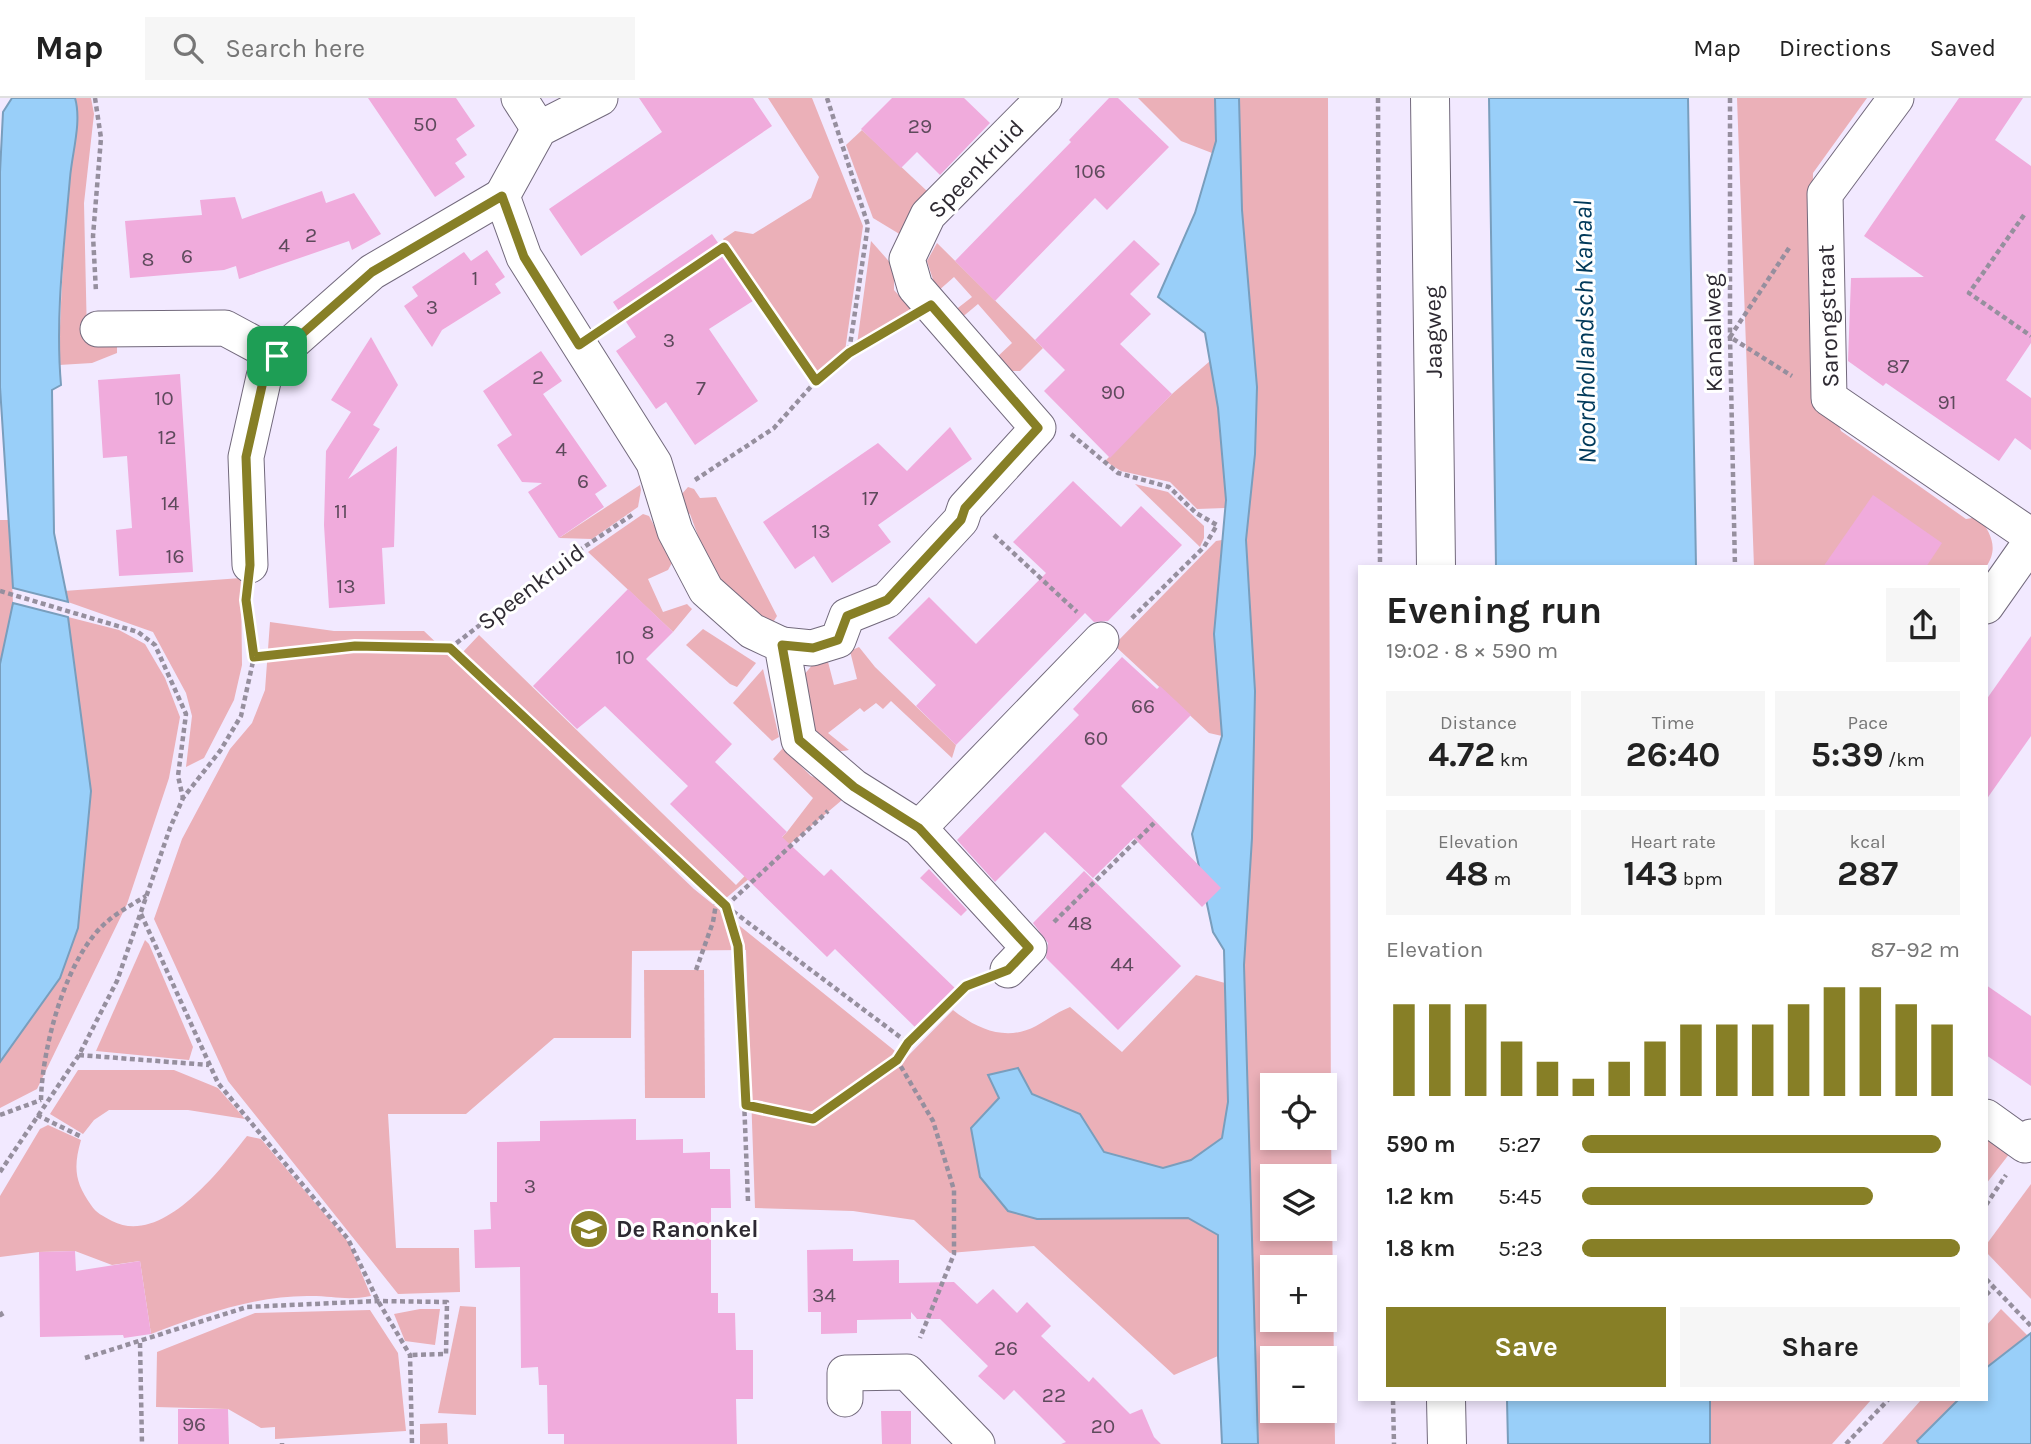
<!DOCTYPE html>
<html lang="en">
<head>
<meta charset="utf-8">
<style>
  :root { --surface:#fff; --page:#f6f6f6; --text:#222; --muted:#767676; --line:#e0e0e0; --accent:#877f26 }
  body { margin:0; font-family:Karla,sans-serif; background:var(--page); color:var(--text); height:100vh; display:flex; flex-direction:column; font-size:26px; white-space:nowrap }
  * { box-sizing:border-box; margin:0 }
  p { font-size:23px; color:var(--muted) }
  .icon { flex:none; width:38px; height:38px; fill:none; stroke:currentColor; stroke-width:2; stroke-linecap:round; stroke-linejoin:round }
  .map { position:relative; flex:1; overflow:hidden }
  .drawer { position:absolute; left:1358px; top:467px; width:630px; height:836px; display:flex; flex-direction:column; background:var(--surface); border-radius:0px; box-shadow:0 4px 10px #0003 }
  .drawer>* { flex:none }
  .controls { position:absolute; left:1260px; top:975px; display:grid; gap:14px }
  .controls a { display:grid; place-items:center; width:77px; height:77px; border-radius:0px; background:var(--surface); box-shadow:0 4px 10px #0003; font-size:35px }
  .pin { position:absolute; display:grid; place-items:center; width:60px; height:60px; color:#fff; margin:-30px; border-radius:14px; box-shadow:0 4px 10px #0006 }
  .round { display:grid; place-items:center; flex:none; width:74px; height:74px; border-radius:0px; background:var(--page) }
  .overview { display:flex; align-items:center; justify-content:space-between; height:119px; padding:0 28px }
  h1 { font-size:38px; font-weight:700; line-height:52px }
  .figures { display:grid; grid-template-columns:repeat(3,1fr); gap:10px; height:119px; padding:7px 28px }
  .figures div { display:grid; align-content:center; border-radius:0px; background:var(--page); text-align:center }
  .figures b { font-size:35px; font-weight:700 }
  .figures small { font-size:19px; font-weight:400 }
  .figures p { font-size:19px }
  .chart { height:196px; padding:14px 28px }
  .chart p { display:flex; justify-content:space-between }
  .chart svg { width:100%; height:126px; margin-top:7px; stroke:var(--accent); stroke-width:6 }
  .cta { display:flex; gap:14px; margin-top:auto; padding:14px 28px }
  .cta a { flex:1; height:80px; border-radius:0px; background:var(--accent); color:#fff; font-size:28px; font-weight:700; line-height:80px; text-align:center }
  .cta a+a { background:var(--page); color:var(--text) }
  ul { padding:0 28px; list-style:none; font-size:23px }
  li { display:grid; grid-template-columns:112px 84px 1fr; align-items:center; height:52px }
  li i { height:18px; border-radius:9px; background:var(--accent) }
  header { display:flex; align-items:center; gap:42px; box-sizing:border-box; height:98px; padding:0 35px; background:var(--surface); border-bottom:2px solid var(--line) }
  header strong { font-size:33px }
  nav { display:flex; gap:38px; margin-inline-start:auto; font-size:24px }
  .search { width:490px; height:63px; background:var(--page); display:flex; align-items:center; gap:18px; box-sizing:border-box; padding:0 24px; border-radius:0px; color:var(--muted); font-size:26px }
  .map>svg:first-child { display:block }
  .green { fill:#ebb0b8; fill-rule:evenodd }
  .water { fill:#99cff9; stroke:#799ebd; stroke-width:2 }
  .building { fill:#f0abdc }
  .lines { fill:none; stroke-linecap:round; stroke-linejoin:round }
  .minor-casing { stroke:#72697c; stroke-width:37 }
  .secondary-casing { stroke:#72697c; stroke-width:40 }
  .path { stroke:#968f9e; stroke-width:4.5; stroke-dasharray:5 3.5; stroke-linecap:butt }
  .minor { stroke:#fff; stroke-width:35 }
  .secondary { stroke:#fff; stroke-width:38 }
  .route-casing { stroke:#fff; stroke-width:14 }
  .route { stroke:#877f26; stroke-width:9 }
  .labels { text-anchor:middle; dominant-baseline:central; stroke-width:6; stroke-linejoin:round; paint-order:stroke }
  .number-label { font-size:21px; fill:#5e4a5c }
  .street-label { font-size:24px; fill:#2e2a32; stroke:#fff }
  .poi-label { font-size:24px; font-weight:bold; fill:#2e2a32; stroke:#fff; text-anchor:start }
  .water-label { font-size:26px; font-style:italic; fill:#00395a; stroke:#fff }
</style>
</head>
<body>
<header>
<strong>Map</strong>
<div class="search"><svg class="icon" aria-label="search" viewBox="0 0 24 24"><circle cx="10" cy="10" r="6"/><path d="M15 15l6 6"/></svg>Search here</div>
<nav><a>Map</a><a>Directions</a><a>Saved</a></nav>
</header>
<div class="map">
<svg width="2031" height="1346" viewBox="0 0 2031 1346">
  <rect width="100%" height="100%" fill="#f2e9ff"/>
  <g class="green">
    <path d="M 75,0 L 91,0 L 94,16 L 84,105 L 87,239 L 117,237 L 117,255 L 92,265 L 59,267 C 60,206 64,146 69,85 C 71,59 81,23 75,0 Z"/>
    <polygon points="768,0 812,0 863,128 845,253 816,274 723,141 735,133 753,136 811,100 819,79"/>
    <polygon points="1138,0 1215,0 1216,43 1212,55 1181,43"/>
    <path d="M 1239,0 L 1328,0 L 1331,1034 L 1335,1346 L 1258,1346 L 1244,867 L 1252,740 L 1255,593 L 1246,442 L 1255,356 L 1257,289 L 1242,112 ZM 1272,987 L 1325,987 L 1325,1040 L 1272,1040 ZM 1272,1078 L 1325,1078 L 1325,1130 L 1272,1130 ZM 1272,1169 L 1325,1169 L 1325,1222 L 1272,1222 ZM 1272,1260 L 1325,1260 L 1325,1312 L 1272,1312 Z"/>
    <path d="M 1737,0 L 1867,0 L 1813,75 L 1812,151 L 1835,317 L 1841,333 L 1966,421 L 1979,419 C 1991,436 1999,450 1986,469 L 1754,469 Z"/>
    <polygon points="862,32 928,94 906,140 873,120 846,47"/>
    <polygon points="871,143 894,169 894,192 912,212 857,246"/>
    <polygon points="937,145 1043,250 1020,273 1005,273 995,261 1012,245 978,206 960,221 954,213 972,199 954,179 937,194 927,163"/>
    <polygon points="1210,263 1218,310 1226,402 1225,410 1197,411 1170,384 1121,373 1105,363 1172,296"/>
    <polygon points="1135,386 1168,394 1204,428 1204,440 1200,449"/>
    <polygon points="640,387 641,392 638,409 592,441 559,440"/>
    <polygon points="688,389 694,391 700,400 716,399 777,518 772,526 735,502 708,465 690,416 685,414 680,398"/>
    <polygon points="643,416 649,418 673,463 668,472 648,481 663,514 687,506 692,511 673,534 588,454"/>
    <polygon points="0,422 9,422 13,505 0,566"/>
    <polygon points="1222,442 1214,536 1222,638 1209,635 1114,547 1216,443"/>
    <polygon points="241,480 242,567 234,602 204,660 186,669 192,618 186,595 153,534 68,504 64,493"/>
    <polygon points="68,519 119,532 145,546 165,580 180,619 169,680 127,806 37,991 0,1010 0,964 60,880 78,830 91,693"/>
    <path d="M 270,524 L 334,533 L 424,533 L 694,791 L 905,961 L 953,912 C 977,931 1006,944 1036,928 C 1048,921 1058,914 1070,909 L 1122,954 L 1196,877 L 1225,885 L 1228,1004 L 1222,1040 L 1191,1062 L 1163,1070 L 1104,1054 L 1080,1016 L 1032,996 L 999,1000 L 1008,1113 L 1037,1121 L 1188,1120 L 1219,1137 L 1218,1258 L 1174,1277 L 1034,1148 L 950,1155 L 914,1122 L 853,1113 L 755,1110 L 746,852 L 632,853 L 631,940 L 554,940 L 466,1016 L 388,1016 L 396,1150 L 459,1150 L 460,1194 L 398,1196 L 228,983 L 154,821 L 182,741 L 230,651 L 252,625 L 265,592 Z"/>
    <polygon points="703,531 756,565 737,589 730,586 686,547"/>
    <polygon points="479,537 736,787 787,734 813,700 773,661 783,650 811,678 837,688 842,702 725,801 462,555"/>
    <path d="M 859,549 L 875,569 L 956,647 L 952,660 L 891,603 L 883,611 L 876,605 L 864,614 L 860,610 L 828,635 L 849,652 C 810,661 808,603 803,578 L 814,565 L 827,560 L 834,587 L 857,581 L 850,553 Z"/>
    <polygon points="763,571 779,639 772,643 733,605"/>
    <polygon points="145,842 149,846 193,949 189,962 96,953"/>
    <polygon points="644,872 704,872 705,1000 645,1000"/>
    <polygon points="78,972 174,972 218,990 245,1021 188,1012 109,1012 94,1022 83,1036 50,1016"/>
    <path d="M 48,1027 L 81,1042 C 73,1070 75,1084 91,1107 C 96,1115 103,1118 112,1123 C 162,1149 220,1072 247,1038 L 261,1041 L 349,1145 L 371,1198 C 346,1203 334,1198 311,1198 C 257,1197 201,1217 151,1236 L 140,1163 L 112,1167 L 75,1153 L 39,1154 L 0,1159 L 0,1098 L 40,1031 Z"/>
    <polygon points="1986,1041 2010,1055 1986,1086"/>
    <polygon points="2031,1086 2031,1201 1986,1154 1986,1147"/>
    <polygon points="460,1208 476,1209 476,1317 438,1315"/>
    <polygon points="420,1211 440,1211 435,1247 405,1243 394,1216"/>
    <polygon points="2001,1211 2028,1238 1986,1270 1986,1228"/>
    <polygon points="370,1212 398,1255 406,1333 275,1341 275,1329 261,1330 228,1311 156,1309 157,1254 255,1215"/>
    <polygon points="1710,1302 1871,1302 1832,1346 1710,1346"/>
    <polygon points="1921,1302 1958,1302 1917,1342 1919,1346 1882,1346"/>
    <polygon points="447,1325 448,1346 509,1346 420,1346 420,1326"/>
  </g>
  <g class="water">
    <path d="M 12,0 L 75,0 C 82,24 72,55 70,80 C 64,149 55,218 61,287 L 52,292 L 54,435 L 68,504 L 13,490 L 0,289 L 0,74 L 3,14 Z"/>
    <polygon points="1215,0 1239,0 1242,112 1257,289 1255,356 1246,442 1255,593 1252,740 1244,867 1258,1346 1222,1346 1218,1258 1218,1137 1188,1120 1037,1121 1008,1113 980,1079 971,1030 999,1000 988,977 1018,970 1032,996 1080,1016 1104,1054 1163,1070 1191,1062 1222,1040 1228,1004 1224,852 1213,834 1192,736 1222,638 1214,536 1226,402 1218,310 1205,235 1158,199 1195,115 1216,43"/>
    <polygon points="1489,0 1688,0 1696,469 1496,469"/>
    <polygon points="13,505 68,519 91,693 78,830 60,880 0,964 0,566"/>
    <polygon points="2031,1235 2031,1346 1919,1346 1917,1343 1958,1302 1986,1302 1986,1270"/>
    <polygon points="1507,1302 1710,1302 1710,1346 1508,1346"/>
  </g>
  <g class="building">
    <polygon points="368,0 456,0 475,28 456,41 467,57 455,65 465,79 435,99"/>
    <polygon points="639,0 753,0 772,28 581,158 549,111 662,34"/>
    <polygon points="892,0 964,0 990,25 940,77 917,54 901,70 861,31"/>
    <polygon points="1109,0 1118,0 1169,49 1107,112 1095,100 995,203 955,163 1071,44 1069,42"/>
    <polygon points="1959,0 2023,0 1995,42 2031,68 2031,245 2006,282 2031,300 2031,352 2015,340 1999,363 1886,285 1883,288 1848,263 1851,180 1924,179 1864,138"/>
    <polygon points="322,93 326,105 354,95 381,136 352,152 349,143 239,181 236,168 224,172 130,180 125,123 202,117 200,102 235,99 242,121"/>
    <polygon points="712,136 756,201 709,231 758,303 695,347 666,304 656,311 616,253 636,239 613,204"/>
    <polygon points="1134,142 1160,166 1130,196 1151,216 1120,246 1172,296 1110,360 1044,293 1065,272 1035,242"/>
    <polygon points="487,152 505,179 495,186 501,195 442,232 432,249 404,208 418,198 412,189 464,154 471,163"/>
    <polygon points="371,239 398,287 373,327 380,331 348,381 397,348 394,449 382,450 385,506 329,510 324,427 326,353 351,314 331,302"/>
    <polygon points="541,253 562,283 543,296 607,388 595,396 604,409 559,440 528,394 542,385 522,384 497,347 512,337 483,293"/>
    <polygon points="180,276 193,474 119,478 116,432 132,430 127,358 103,360 98,282"/>
    <polygon points="950,329 972,361 878,427 891,444 832,485 814,458 795,471 763,424 878,345 907,373"/>
    <polygon points="1073,383 1121,429 1141,408 1182,447 1108,523 1094,524 1085,515 956,647 916,608 936,587 888,540 929,499 976,546 1046,475 1013,444"/>
    <polygon points="1873,397 1942,445 1926,469 1823,469"/>
    <polygon points="628,491 673,534 646,561 732,646 715,664 787,734 782,739 824,778 831,771 956,891 917,931 835,851 827,859 670,706 688,688 605,608 577,631 533,588"/>
    <polygon points="2031,538 2031,638 1986,702 1986,602"/>
    <polygon points="1122,559 1157,591 1160,588 1191,617 1121,688 1221,790 1202,809 1134,740 1093,780 1045,734 995,784 957,742 1079,617 1073,611"/>
    <polygon points="929,771 967,812 961,818 920,780"/>
    <polygon points="1084,773 1181,868 1118,932 1046,860 1048,845 1033,825"/>
    <polygon points="1986,887 2031,918 2031,988 1986,957"/>
    <polygon points="636,1021 636,1042 683,1041 683,1055 710,1054 710,1071 730,1071 731,1110 711,1110 711,1195 718,1195 718,1215 735,1215 736,1252 753,1252 753,1301 736,1301 737,1346 564,1346 564,1336 548,1336 547,1287 539,1287 538,1269 521,1270 520,1169 475,1170 474,1132 491,1131 490,1104 497,1104 497,1044 540,1043 540,1023"/>
    <polygon points="853,1151 853,1163 899,1162 899,1185 954,1184 977,1206 993,1191 1017,1215 1027,1204 1051,1228 1041,1238 1089,1284 1093,1279 1130,1316 1142,1311 1154,1339 1161,1346 1061,1346 1066,1344 1014,1292 1004,1302 978,1278 988,1268 940,1221 917,1221 911,1214 911,1221 857,1222 857,1235 821,1236 821,1214 808,1214 807,1152"/>
    <polygon points="75,1153 76,1173 140,1163 151,1236 124,1240 123,1237 40,1239 39,1154"/>
    <polygon points="178,1311 228,1311 229,1346 178,1346"/>
    <polygon points="881,1313 911,1313 911,1346 882,1346"/>
  </g>
  <g class="lines">
    <defs>
      <g id="minor">
        <polyline points="519,0 539,31"/>
        <polyline points="1896,0 1825,96 1829,300 2031,438"/>
        <polyline points="502,98 524,159 654,365 675,433 706,492 752,533 782,547 799,642 854,689 919,730 1029,850 1008,872"/>
        <polyline points="502,98 539,31 600,0"/>
        <polyline points="98,231 225,230 277,258"/>
        <polyline points="250,467 246,359 264,279 277,258 372,174 502,98"/>
        <polyline points="1986,508 2031,444"/>
        <polyline points="782,547 812,550 838,542 847,518 887,502 961,422 965,410 1038,330 915,189 907,161 928,117 1044,0"/>
        <polyline points="919,730 1101,542"/>
        <polyline points="1986,1019 2025,1047 2031,1039"/>
        <polyline points="845,1301 845,1275 907,1274 977,1346"/>
      </g>
      <g id="secondary">
        <polyline points="1430,0 1436,469"/>
        <polyline points="1446,1302 1447,1346"/>
      </g>
    </defs>
    <use href="#minor" class="minor-casing"/>
    <use href="#secondary" class="secondary-casing"/>
    <g class="path">
      <polyline points="95,0 101,40 93,138 96,194"/>
      <polyline points="827,0 868,127 849,254"/>
      <polyline points="1378,0 1380,469"/>
      <polyline points="1730,0 1730,239 1735,469"/>
      <polyline points="2024,117 1969,195 2031,238"/>
      <polyline points="1789,150 1730,239 1792,278"/>
      <polyline points="608,228 725,149 816,283"/>
      <polyline points="1071,336 1118,375 1169,389 1196,415 1217,427 1204,449 1131,521"/>
      <polyline points="695,382 774,330 816,283 849,255 901,225"/>
      <polyline points="632,417 563,463 450,550 726,808 908,945"/>
      <polyline points="994,437 1077,514"/>
      <polyline points="0,493 138,534 155,547 186,616 178,678 183,700"/>
      <polyline points="254,559 355,548 450,550"/>
      <polyline points="141,816 218,985 348,1141 378,1203 410,1257 412,1346"/>
      <polyline points="1054,824 1154,725"/>
      <polyline points="696,872 713,824 717,800"/>
      <polyline points="79,957 209,967"/>
      <polyline points="897,962 908,945 966,888 975,885"/>
      <path d="M 41,1002 C 42,950 66,856 109,822 C 120,813 133,806 146,798"/>
      <polyline points="746,1007 813,1021 897,962 933,1023 954,1092 954,1156 920,1240"/>
      <polyline points="0,1017 41,1002"/>
      <polyline points="37,1017 82,1039"/>
      <polyline points="0,1074 79,957 117,883 170,730 183,700 220,653 241,618 254,559 246,503"/>
      <polyline points="748,1103 738,848 726,808 828,713"/>
      <polyline points="1986,1107 2006,1077"/>
      <polyline points="1986,1181 2031,1228"/>
      <polyline points="1986,1197 1993,1190"/>
      <polyline points="0,1214 3,1219"/>
      <polyline points="140,1245 142,1346"/>
      <polyline points="85,1260 247,1209 378,1203 447,1204 446,1256 410,1257"/>
      <polyline points="1393,1302 1394,1346"/>
      <polyline points="282,1346 282,1345"/>
      <polyline points="1846,1346 1888,1302"/>
    </g>
    <use href="#minor" class="minor"/>
    <use href="#secondary" class="secondary"/>
  </g>
  <g class="lines">
    <defs>
      <polygon id="route" points="502,98 524,159 579,247 724,149 816,283 849,255 931,207 1038,330 965,410 961,422 887,502 847,518 838,542 813,550 782,547 799,642 854,689 919,730 1029,850 1008,872 966,888 908,945 897,962 813,1021 746,1007 738,848 726,808 450,550 355,548 254,559 246,502 250,467 246,359 264,279 277,258 372,174"/>
    </defs>
    <use href="#route" class="route-casing"/>
    <use href="#route" class="route"/>
  </g>
  <defs>
    <symbol id="school-disc" viewBox="-11 -11 22 22"><circle r="9.5" fill="#877f26" stroke="#fff"/><path d="M0-5L7-2L0 1L-7-2ZM-4 1L0 2.5L4 1V4Q0 6-4 4Z" fill="#fff"/></symbol>
  </defs>
  <g fill-rule="evenodd">
    <use href="#school-disc" x="567" y="1109" width="44" height="44"/>
  </g>
  <g class="labels">
    <g class="number-label">
      <text x="425" y="26">50</text>
      <text x="920" y="28">29</text>
      <text x="1090" y="73">106</text>
      <text x="311" y="137">2</text>
      <text x="284" y="147">4</text>
      <text x="187" y="158">6</text>
      <text x="148" y="161">8</text>
      <text x="475" y="180">1</text>
      <text x="432" y="209">3</text>
      <text x="669" y="242">3</text>
      <text x="1898" y="268">87</text>
      <text x="538" y="279">2</text>
      <text x="701" y="290">7</text>
      <text x="1113" y="294">90</text>
      <text x="164" y="300">10</text>
      <text x="1947" y="304">91</text>
      <text x="167" y="339">12</text>
      <text x="561" y="351">4</text>
      <text x="583" y="383">6</text>
      <text x="870" y="400">17</text>
      <text x="170" y="405">14</text>
      <text x="341" y="413">11</text>
      <text x="821" y="433">13</text>
      <text x="175" y="458">16</text>
      <text x="346" y="488">13</text>
      <text x="648" y="534">8</text>
      <text x="625" y="559">10</text>
      <text x="1143" y="608">66</text>
      <text x="1096" y="640">60</text>
      <text x="1080" y="825">48</text>
      <text x="1122" y="866">44</text>
      <text x="530" y="1088">3</text>
      <text x="824" y="1197">34</text>
      <text x="1006" y="1250">26</text>
      <text x="1054" y="1297">22</text>
      <text x="194" y="1326">96</text>
      <text x="1103" y="1328">20</text>
    </g>
    <g class="street-label">
      <text transform="translate(976 71) rotate(-46)">Speenkruid</text>
      <text transform="translate(1828 218) rotate(-92)">Sarongstraat</text>
      <text transform="translate(1433 234) rotate(-91)">Jaagweg</text>
      <text transform="translate(1713 235) rotate(-91)">Kanaalweg</text>
      <text transform="translate(531 489) rotate(-37)">Speenkruid</text>
    </g>
    <g class="poi-label">
      <text x="616" y="1131">De Ranonkel</text>
    </g>
    <g class="water-label">
      <text transform="translate(1585 234) rotate(-91)">Noordhollandsch Kanaal</text>
    </g>
  </g>
</svg>
<div class="controls">
<a><svg class="icon" aria-label="locate" viewBox="0 0 24 24"><circle cx="12" cy="12" r="6"/><path d="M12 2v4M12 18v4M2 12h4M18 12h4"/></svg></a>
<a><svg class="icon" aria-label="layers" viewBox="0 0 24 24"><path d="M12 4l9 5-9 5-9-5zM3 14l9 5 9-5"/></svg></a>
<a>+</a>
<a>−</a>
</div>
<div class="pin" style="left:277px;top:258px;background:#1e9e55"><svg class="icon" aria-label="arrive" viewBox="0 0 24 24"><path d="M6 21V4h12l-3 4 3 4H6"/></svg></div>
<section class="drawer">
<div class="overview"><div><h1>Evening run</h1><p>19:02 · 8 × 590 m</p></div><a class="round"><svg class="icon" aria-label="share" viewBox="0 0 24 24"><path d="M12 15V3M7 8l5-5 5 5M5 13v7h14v-7"/></svg></a></div>
<div class="figures">
<div><p>Distance</p><b>4.72<small> km</small></b></div>
<div><p>Time</p><b>26:40</b></div>
<div><p>Pace</p><b>5:39<small> /km</small></b></div>
</div>
<div class="figures">
<div><p>Elevation</p><b>48<small> m</small></b></div>
<div><p>Heart rate</p><b>143<small> bpm</small></b></div>
<div><p>kcal</p><b>287</b></div>
</div>
<div class="chart"><p><span>Elevation</span>87–92 m</p>
<svg viewBox="0 0 160 44" preserveAspectRatio="none"><path d="M5 44V12M15 44V12M25 44V12M35 44V25M45 44V32M55 44V38M65 44V32M75 44V25M85 44V19M95 44V19M105 44V19M115 44V12M125 44V6M135 44V6M145 44V12M155 44V19"/></svg>
</div>
<ul>
<li><b>590 m</b>5:27<i style="width:95%"></i></li>
<li><b>1.2 km</b>5:45<i style="width:77%"></i></li>
<li><b>1.8 km</b>5:23<i style="width:100%"></i></li>
</ul>
<div class="cta"><a>Save</a><a>Share</a></div>
</section>
</div>
</body>
</html>
